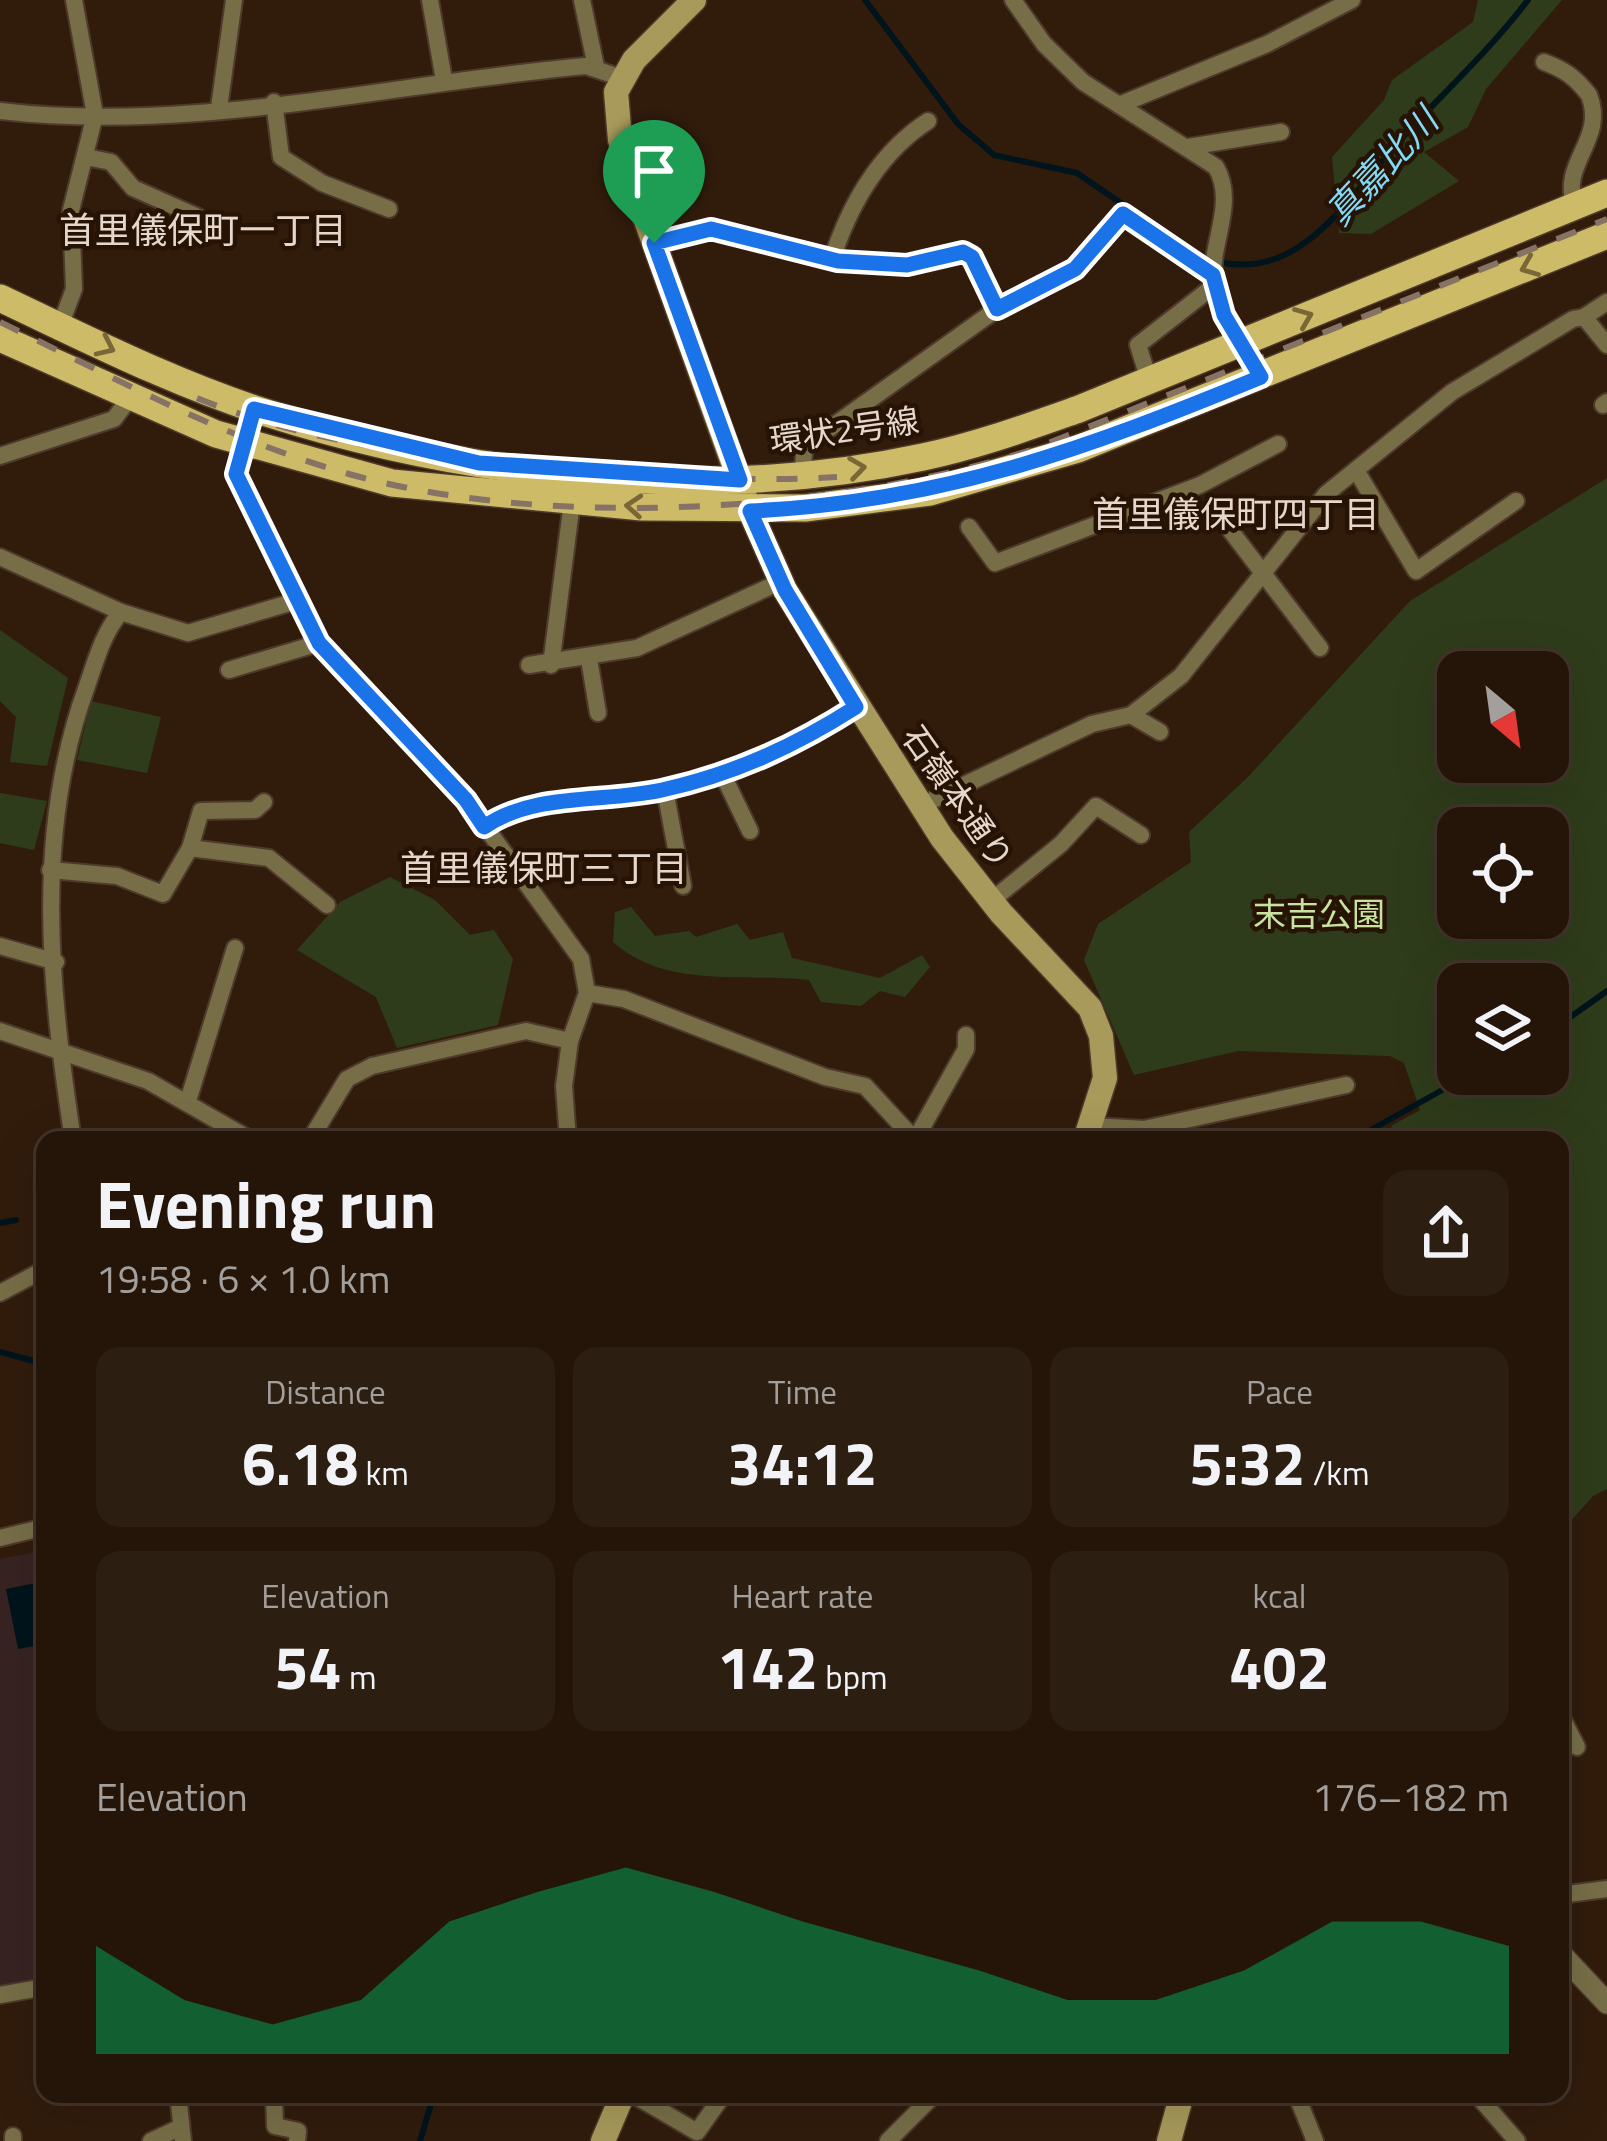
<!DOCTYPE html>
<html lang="en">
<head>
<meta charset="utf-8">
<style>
  :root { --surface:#251509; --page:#2d1e12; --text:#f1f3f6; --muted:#a39f9c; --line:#42342a; --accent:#0b8043 }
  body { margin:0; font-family:"Titillium Web","Noto Sans JP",sans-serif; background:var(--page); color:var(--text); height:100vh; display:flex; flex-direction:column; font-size:45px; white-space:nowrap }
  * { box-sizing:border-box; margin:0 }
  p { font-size:39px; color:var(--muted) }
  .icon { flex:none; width:66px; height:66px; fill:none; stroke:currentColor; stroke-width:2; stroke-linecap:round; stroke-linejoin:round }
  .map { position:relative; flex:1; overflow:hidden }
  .panel { position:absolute; left:36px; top:1131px; width:1533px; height:972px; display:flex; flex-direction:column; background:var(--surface); border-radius:24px; box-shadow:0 12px 48px #0002,0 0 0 3px var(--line) }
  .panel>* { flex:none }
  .needle { width:78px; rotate:151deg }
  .fabs { position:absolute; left:1437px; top:651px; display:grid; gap:24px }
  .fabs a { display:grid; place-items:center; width:132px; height:132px; border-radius:24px; background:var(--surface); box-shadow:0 12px 48px #0002,0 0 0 3px var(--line); font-size:60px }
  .pin { position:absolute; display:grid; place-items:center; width:102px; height:102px; color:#fff; margin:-123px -51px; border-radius:50% 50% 50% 0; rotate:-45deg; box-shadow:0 0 12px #0007 }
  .pin .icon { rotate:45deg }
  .round { display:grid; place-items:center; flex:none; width:126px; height:126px; border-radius:24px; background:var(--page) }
  .summary { display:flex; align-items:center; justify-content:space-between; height:204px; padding:0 60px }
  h1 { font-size:66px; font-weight:700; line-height:90px }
  .metrics { display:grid; grid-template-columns:repeat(3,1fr); gap:18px; height:204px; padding:12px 60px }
  .metrics div { display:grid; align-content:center; border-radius:24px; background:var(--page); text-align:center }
  .metrics b { font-size:60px; font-weight:700 }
  .metrics small { font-size:33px; font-weight:400 }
  .metrics p { font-size:33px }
  .chart { height:336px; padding:24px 60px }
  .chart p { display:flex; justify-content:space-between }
  .chart svg { width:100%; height:216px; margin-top:12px; fill:var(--accent); opacity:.7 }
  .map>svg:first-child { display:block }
  .education { fill:#372322 }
  .green { fill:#2f3c1b; fill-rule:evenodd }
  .water { fill:#00141c }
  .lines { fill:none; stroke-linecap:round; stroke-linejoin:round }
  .stream { stroke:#00141c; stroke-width:6 }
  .minor-casing { stroke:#4e3a2b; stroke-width:20 }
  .tertiary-casing { stroke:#4e3a2b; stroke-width:24 }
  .secondary-casing { stroke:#4e3a2b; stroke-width:27 }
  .primary-casing { stroke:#4e3a2b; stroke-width:30 }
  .minor { stroke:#776e48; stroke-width:16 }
  .tertiary { stroke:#776e48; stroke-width:21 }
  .secondary { stroke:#a89a5b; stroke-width:24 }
  .primary { stroke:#cebb68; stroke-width:27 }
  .rail { stroke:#867366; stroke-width:6; stroke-dasharray:21 21; stroke-linecap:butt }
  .oneway { stroke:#7a6736 }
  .route-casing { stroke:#fff; stroke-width:24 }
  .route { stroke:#1a73e8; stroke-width:15 }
  .labels { text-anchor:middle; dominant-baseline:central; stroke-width:9; stroke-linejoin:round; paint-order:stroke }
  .street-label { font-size:33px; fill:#e6d7cd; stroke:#271304 }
  .park-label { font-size:33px; fill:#c7e39f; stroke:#271304 }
  .water-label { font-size:36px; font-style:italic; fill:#81daf7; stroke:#271304 }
  .neighbourhood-label { font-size:36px; fill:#e6d7cd; stroke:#271304 }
</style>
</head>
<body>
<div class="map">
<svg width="1607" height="2141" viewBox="0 0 1607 2141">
  <rect width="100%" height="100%" fill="#311c0c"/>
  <polygon class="education" points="45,1550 45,1980 0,1988 0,1559"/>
  <g class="green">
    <polygon points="1478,0 1562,0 1486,89 1468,127 1424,152 1459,181 1371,234 1339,233 1332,157 1384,100 1392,80 1473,22"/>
    <path d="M 1607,478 L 1607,1489 L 1593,1496 L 1568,1524 L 1566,1581 L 1560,1580 L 1560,1140 L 1396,1140 L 1391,1126 L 1420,1110 L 1404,1063 L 1390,1056 L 1238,1051 L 1134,1075 L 1084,960 L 1098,924 L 1191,862 L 1189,832 L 1248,777 L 1410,601 ZM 1458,672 L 1548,672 L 1548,762 L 1458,762 ZM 1458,828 L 1548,828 L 1548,918 L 1458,918 ZM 1548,984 L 1548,1074 L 1458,1074 L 1458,984 Z"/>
    <polygon points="0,630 68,678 47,766 10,762 16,717 0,701"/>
    <polygon points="91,701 161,717 147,773 77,760"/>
    <polygon points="0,793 47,801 34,850 0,843"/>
    <polygon points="390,877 435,900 470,935 494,930 513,959 498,1025 397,1048 376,997 297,950 340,902"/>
    <path d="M 631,907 L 655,936 L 689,931 L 696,937 L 737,924 L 750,940 L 783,932 L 792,958 L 880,978 L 922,955 L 930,967 L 905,997 L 880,991 L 861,1006 L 821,1002 L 809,980 C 742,972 667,990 613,942 L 615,912 Z"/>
  </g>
  <polygon class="water" points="45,1581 45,1644 18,1649 6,1589"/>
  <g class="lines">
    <g class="stream">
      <polyline points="865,0 958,124 994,155 1077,173 1163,232"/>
      <path d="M 1194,254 C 1295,297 1344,201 1402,138 C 1444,92 1490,50 1528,0"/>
      <polyline points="1548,1033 1607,991"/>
      <polyline points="1341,1140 1367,1132 1471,1074"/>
      <polyline points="0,1223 16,1220"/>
      <polyline points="0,1352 45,1364"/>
      <polyline points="420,2141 434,2094"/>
    </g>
    <defs>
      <g id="minor">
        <polyline points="430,0 444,80"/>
        <polyline points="582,0 596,67"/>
        <path d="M 1013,0 L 1044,44 L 1083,82 L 1216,167 C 1237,204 1209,244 1214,281 C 1220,316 1243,347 1261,377"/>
        <path d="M 1544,62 C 1565,70 1575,77 1589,95 C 1607,140 1559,163 1575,206"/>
        <polyline points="274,102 281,157 322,183 389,209"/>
        <polyline points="1119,105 1267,44 1352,0"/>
        <polyline points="219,108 234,0"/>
        <path d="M 0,111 C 192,134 394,83 586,66 L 622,78"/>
        <polyline points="1188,147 1281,132"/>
        <polyline points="86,157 111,162 133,188 198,217"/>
        <polyline points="654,243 711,229 838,261 907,265 963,252 972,257 997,309"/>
        <path d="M 832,259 C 850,204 879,153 928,121"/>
        <polyline points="1584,317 1607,302"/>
        <polyline points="60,326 74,289 71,210 95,115 74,0"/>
        <polyline points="1149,380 1138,345 1215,285"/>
        <polyline points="1603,405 1607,402"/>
        <polyline points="254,409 236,474 319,643 466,800 581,959 587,993 570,1041 564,1086 568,1140"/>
        <polyline points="0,456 114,419 129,399"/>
        <polyline points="1356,470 1416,571 1516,501"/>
        <polyline points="803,474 804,451 812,441 997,309 1075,269 1123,214 1213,275"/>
        <polyline points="1224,522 1320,648"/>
        <polyline points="969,527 995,563 1200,485 1278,444"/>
        <polyline points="0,557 121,612 188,633 296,601"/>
        <polyline points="589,659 598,713"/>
        <polyline points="529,665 637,648 780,582"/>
        <polyline points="551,665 572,502"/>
        <polyline points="229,670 319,643"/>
        <polyline points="1131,715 1160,732"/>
        <polyline points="722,773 750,831"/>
        <polyline points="665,790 683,886"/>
        <polyline points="920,806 1092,724 1131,715 1181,676 1326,494 1452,392 1573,319 1584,317 1607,345"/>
        <path d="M 484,827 C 534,792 604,803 662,790 C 734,774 795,746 856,707"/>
        <polyline points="190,848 269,858 327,905"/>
        <polyline points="50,870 117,876 163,894 190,848 201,811 255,810 264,802"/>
        <polyline points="991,901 1061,844 1096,806 1141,835"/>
        <polyline points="0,946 56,962"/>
        <polyline points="587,993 624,999 825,1077 865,1086 915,1140 966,1049 966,1035"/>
        <polyline points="0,1031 148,1081 251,1140"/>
        <polyline points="188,1101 235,948"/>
        <polyline points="1092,1126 1144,1129 1346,1085"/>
        <path d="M 73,1140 C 50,989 33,833 87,686 C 96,660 103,633 121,612"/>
        <polyline points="310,1140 347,1079 372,1066 526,1031 570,1041"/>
        <polyline points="0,1293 45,1269"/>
        <polyline points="0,1538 45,1527"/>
        <polyline points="1560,1714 1577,1747"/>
        <polyline points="1560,1895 1607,1889"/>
        <polyline points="0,1995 45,1987"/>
        <polyline points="178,2094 183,2141"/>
        <polyline points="274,2094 275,2126 298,2131 297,2141"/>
        <polyline points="632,2094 697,2132 724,2094"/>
        <polyline points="1296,2094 1315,2141"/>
        <polyline points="1476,2094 1517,2141"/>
        <polyline points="13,2136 13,2141"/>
        <polyline points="151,2141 181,2127"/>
        <polyline points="888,2141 935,2094"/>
      </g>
      <g id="tertiary">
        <polyline points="1560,1953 1607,2003"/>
        <polyline points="1298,2094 1330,2094"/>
      </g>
      <g id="secondary">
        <polyline points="694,0 634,60 616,92 620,140 638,198 750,511 785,590 942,838 1001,913 1090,1008 1101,1036 1105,1078 1085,1140"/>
        <polyline points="603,2141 623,2094"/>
        <polyline points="1169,2141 1182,2094"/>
      </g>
      <g id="primary">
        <path d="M 0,298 C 87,339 175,384 267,413 C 474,479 710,503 923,457 C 976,446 1028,427 1079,409 L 1607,193"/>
        <polyline points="0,338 216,434 392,483 642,507 805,508 930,492 1078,449 1607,235"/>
      </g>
    </defs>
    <use href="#minor" class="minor-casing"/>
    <use href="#tertiary" class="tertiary-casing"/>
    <use href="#secondary" class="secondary-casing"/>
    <use href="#primary" class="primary-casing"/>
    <use href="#minor" class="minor"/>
    <use href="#tertiary" class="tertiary"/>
    <use href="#secondary" class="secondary"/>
    <use href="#primary" class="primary"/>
    <g class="rail">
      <path d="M 0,322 C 113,377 227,440 349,474 C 548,530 836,513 1031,450 L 1607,219"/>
      <path d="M 197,398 C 319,448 451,459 581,469 C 666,475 751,483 837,477"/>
    </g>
  </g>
  <defs><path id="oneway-chevron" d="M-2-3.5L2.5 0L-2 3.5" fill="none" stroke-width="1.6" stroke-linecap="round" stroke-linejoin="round" transform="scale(3)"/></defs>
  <g class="oneway">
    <use href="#oneway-chevron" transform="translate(1529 267) rotate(158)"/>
    <use href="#oneway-chevron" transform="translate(1304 317) rotate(-22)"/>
    <use href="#oneway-chevron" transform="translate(106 347) rotate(25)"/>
    <use href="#oneway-chevron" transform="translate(857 468) rotate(-8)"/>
    <use href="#oneway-chevron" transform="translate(634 506) rotate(-176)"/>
  </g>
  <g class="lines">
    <defs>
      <path id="route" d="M 1123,214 L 1213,275 L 1224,315 L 1261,377 C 1086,449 942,502 750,511 L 785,590 L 856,707 C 795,746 734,774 662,790 C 604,803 535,792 484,827 L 466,800 L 319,643 L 236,474 L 254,409 L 479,463 L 740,480 L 654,243 L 711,229 L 838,261 L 907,265 L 963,252 L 972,257 L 997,309 L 1075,269 Z"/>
    </defs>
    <use href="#route" class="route-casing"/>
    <use href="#route" class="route"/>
  </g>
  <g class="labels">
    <g class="street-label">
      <text transform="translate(844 430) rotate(-8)">環状2号線</text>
      <text transform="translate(958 797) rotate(55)">石嶺本通り</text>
    </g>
    <g class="park-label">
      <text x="1319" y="914">末吉公園</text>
    </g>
    <g class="water-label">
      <text transform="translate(1381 166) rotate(-47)">真嘉比川</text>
    </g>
    <g class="neighbourhood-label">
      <text x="203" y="229">首里儀保町一丁目</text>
      <text x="1236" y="513">首里儀保町四丁目</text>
      <text x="544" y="867">首里儀保町三丁目</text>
    </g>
  </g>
</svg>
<div class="fabs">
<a><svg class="needle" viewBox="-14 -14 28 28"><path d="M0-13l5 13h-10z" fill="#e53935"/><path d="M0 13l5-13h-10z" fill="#a39f9c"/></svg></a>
<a><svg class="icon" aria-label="locate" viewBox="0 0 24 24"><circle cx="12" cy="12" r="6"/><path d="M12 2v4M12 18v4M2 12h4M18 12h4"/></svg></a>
<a><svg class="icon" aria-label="layers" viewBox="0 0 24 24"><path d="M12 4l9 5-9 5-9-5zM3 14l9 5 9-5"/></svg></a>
</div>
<div class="pin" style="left:654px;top:243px;background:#1e9e55"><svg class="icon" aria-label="arrive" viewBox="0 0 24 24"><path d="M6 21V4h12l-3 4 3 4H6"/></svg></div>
<section class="panel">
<div class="summary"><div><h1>Evening run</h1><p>19:58 · 6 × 1.0 km</p></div><a class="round"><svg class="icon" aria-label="share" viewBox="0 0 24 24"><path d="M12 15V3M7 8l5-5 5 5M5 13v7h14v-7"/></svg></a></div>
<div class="metrics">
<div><p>Distance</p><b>6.18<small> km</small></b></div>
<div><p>Time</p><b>34:12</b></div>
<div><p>Pace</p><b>5:32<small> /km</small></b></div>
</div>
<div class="metrics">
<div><p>Elevation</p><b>54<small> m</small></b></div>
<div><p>Heart rate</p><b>142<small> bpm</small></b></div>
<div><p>kcal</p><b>402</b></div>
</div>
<div class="chart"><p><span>Elevation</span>176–182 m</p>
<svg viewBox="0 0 160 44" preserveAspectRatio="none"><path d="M0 44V22L10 33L20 38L30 33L40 17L50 11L60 6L70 11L80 17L90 22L100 27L110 33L120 33L130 27L140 17L150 17L160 22V44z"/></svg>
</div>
</section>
</div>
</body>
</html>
